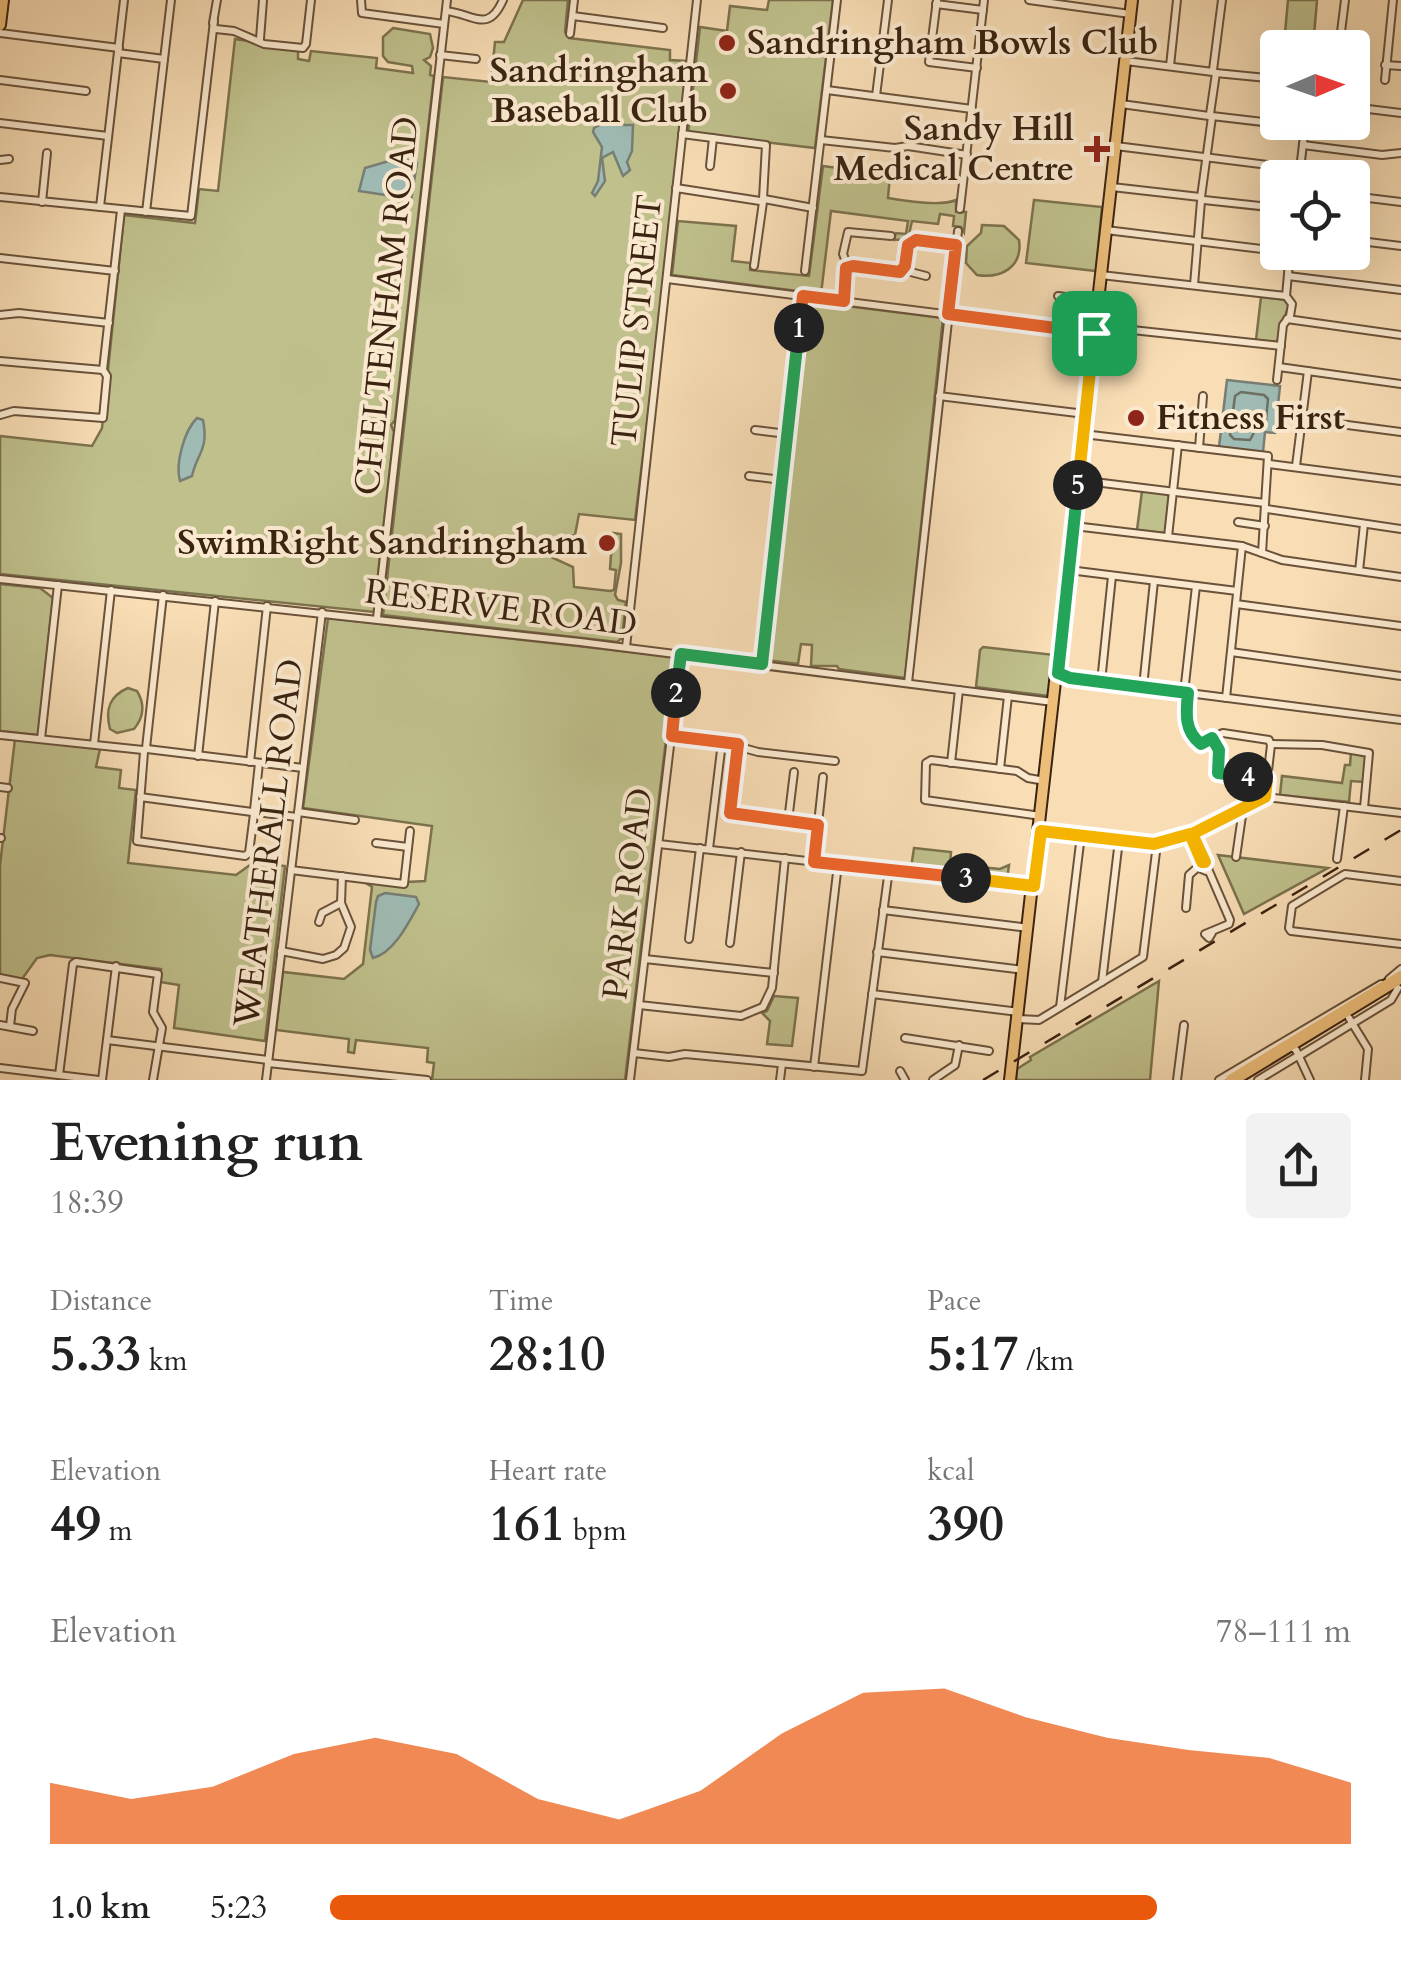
<!DOCTYPE html>
<html lang="en">
<head>
<meta charset="utf-8">
<style>
  :root { --surface:#fff; --page:#f2f2f2; --text:#222; --muted:#767676; --accent:#ea580c }
  body { margin:0; font-family:Cardo,serif; background:var(--page); color:var(--text); height:100vh; display:flex; flex-direction:column; font-size:38px; white-space:nowrap }
  * { box-sizing:border-box; margin:0 }
  p { font-size:32px; color:var(--muted) }
  .icon { flex:none; width:55px; height:55px; fill:none; stroke:currentColor; stroke-width:2; stroke-linecap:round; stroke-linejoin:round }
  .map { position:relative; height:1080px; overflow:hidden }
  .panel { display:flex; flex-direction:column; background:var(--surface); flex:1 }
  .panel>* { flex:none }
  .needle { width:65px; rotate:88deg }
  .buttons { position:absolute; left:1260px; top:30px; display:grid; gap:20px }
  .buttons a { display:grid; place-items:center; width:110px; height:110px; border-radius:10px; background:var(--surface); box-shadow:0 10px 40px #0002; font-size:50px }
  .pin { position:absolute; display:grid; place-items:center; width:85px; height:85px; color:#fff; margin:-42px; border-radius:20px; box-shadow:0 5px 15px #0006 }
  .km { position:absolute; width:50px; height:50px; margin:-25px; border-radius:50%; background:#222; color:#fff; font-size:28px; line-height:50px; text-align:center }
  .round { display:grid; place-items:center; flex:none; width:105px; height:105px; border-radius:10px; background:var(--page) }
  .headline { display:flex; align-items:center; justify-content:space-between; height:170px; padding:0 50px }
  h1 { font-size:55px; font-weight:700; line-height:75px }
  .metrics { display:grid; grid-template-columns:repeat(3,1fr); gap:15px; height:170px; padding:10px 50px }
  .metrics div { display:grid; align-content:center }
  .metrics b { font-size:50px; font-weight:700 }
  .metrics small { font-size:28px; font-weight:400 }
  .metrics p { font-size:28px }
  .chart { height:280px; padding:20px 50px }
  .chart p { display:flex; justify-content:space-between }
  .chart svg { width:100%; height:180px; margin-top:10px; fill:var(--accent); opacity:.7 }
  ul { padding:0 50px; list-style:none; font-size:32px }
  li { display:grid; grid-template-columns:160px 120px 1fr; align-items:center; height:75px }
  li i { height:25px; border-radius:12px; background:var(--accent) }
  .map>svg:first-child { display:block }
  .green { fill:#bfc08c; stroke:#7c724e; stroke-width:2.5 }
  .water { fill:#9fbbb4; stroke:#777e73; stroke-width:2.5 }
  .lines { fill:none; stroke-linecap:round; stroke-linejoin:round }
  .shore { stroke:#6c6f62; stroke-width:2.5 }
  .minor-casing { stroke:#6a523a; stroke-width:10 }
  .major-casing { stroke:#3a2311; stroke-width:14 }
  .highway-casing { stroke:#3a2311; stroke-width:16 }
  .minor { stroke:#fae9cf; stroke-width:6 }
  .major { stroke:#ecbe7a; stroke-width:10 }
  .highway { stroke:#ecbe7a; stroke-width:12 }
  .rail { stroke:#3a2311; stroke-width:2.5; stroke-dasharray:18 18; stroke-linecap:butt }
  .split-1-casing { stroke:#fff; stroke-width:20 }
  .split-2-casing { stroke:#fff; stroke-width:20 }
  .split-3-casing { stroke:#fff; stroke-width:20 }
  .split-4-casing { stroke:#fff; stroke-width:20 }
  .split-5-casing { stroke:#fff; stroke-width:20 }
  .split-6-casing { stroke:#fff; stroke-width:20 }
  .split-1 { stroke:#f0652b; stroke-width:12 }
  .split-2 { stroke:#22a559; stroke-width:12 }
  .split-3 { stroke:#f0652b; stroke-width:12 }
  .split-4 { stroke:#f5b400; stroke-width:12 }
  .split-5 { stroke:#22a559; stroke-width:12 }
  .split-6 { stroke:#f5b400; stroke-width:12 }
  .poi-dot { fill:#8f2418; stroke:#fae9cf; stroke-width:4 }
  .labels { text-anchor:middle; dominant-baseline:central; stroke-width:8; stroke-linejoin:round; paint-order:stroke }
  .poi-label { font-size:35px; font-weight:bold; fill:#3a2311; stroke:#fae9cf; text-anchor:end }
  .street-label { font-size:35px; fill:#3a2311; stroke:#fae9cf }
</style>
</head>
<body>
<div class="map">
<svg width="1401" height="1080" viewBox="0 0 1401 1080">
  <rect width="100%" height="100%" fill="#f8ddb5"/>
  <filter id="stains"><feTurbulence type="fractalNoise" baseFrequency=".002" numOctaves="4"/><feColorMatrix values="0 0 0 0 .2 0 0 0 0 .09 0 0 0 0 .02 0 0 0 .5 -.17"/></filter>
  <radialGradient id="worn" r=".72"><stop offset=".6" stop-color="#630" stop-opacity="0"/><stop offset="1" stop-color="#630" stop-opacity=".3"/></radialGradient>
  <g class="green">
    <polygon points="523,0 568,0 565,32 569,38 670,50 670,60 687,61 665,280 635,520 579,514 575,535 552,540 551,557 573,567 574,587 610,591 614,590 616,570 610,569 611,555 616,547 612,545 613,533 621,534 621,563 615,595 618,600 626,602 622,638 617,642 383,615 443,77 491,82 495,42 504,42"/>
    <polygon points="769,0 833,0 815,148 688,133 700,27 727,31 730,6 767,10"/>
    <polygon points="1288,0 1317,0 1314,36 1285,33"/>
    <polygon points="393,28 430,34 433,48 430,57 424,60 431,66 430,75 434,76 395,420 391,425 394,432 374,612 0,574 0,436 92,446 102,428 124,215 195,223 199,189 218,191 235,39 298,49 298,59 309,61 311,51 377,58 376,68 413,73 412,66 388,62 383,56 383,37"/>
    <path d="M 823,166 L 890,175 L 888,198 C 905,201 940,207 956,200 L 956,212 L 966,212 L 964,232 L 961,227 L 953,226 L 954,216 L 940,214 L 938,224 L 912,221 L 908,239 L 894,240 L 896,233 L 906,234 L 908,221 L 831,211 L 821,294 L 672,275 L 678,221 L 736,226 L 732,261 L 751,263 L 750,270 L 809,276 Z"/>
    <polygon points="1034,200 1102,207 1096,271 1026,263"/>
    <path d="M 982,225 L 1004,226 L 1019,240 C 1023,267 1001,279 977,275 L 966,263 L 967,246 L 981,233 Z"/>
    <polygon points="1261,297 1287,300 1289,304 1277,342 1256,340"/>
    <polygon points="806,301 943,318 905,678 839,669 837,666 811,666 812,645 801,644 798,664 766,660"/>
    <polygon points="1142,491 1169,494 1165,533 1137,530"/>
    <polygon points="0,584 40,588 53,598 38,735 0,731"/>
    <polygon points="328,618 676,657 625,1080 432,1080 434,1063 427,1062 428,1048 356,1040 354,1053 348,1052 349,1039 276,1030 283,972 344,979 363,964 372,887 364,882 405,886 407,882 425,881 432,826 303,808"/>
    <polygon points="983,647 1055,655 1049,696 976,687 980,650"/>
    <path d="M 128,688 L 137,691 C 145,704 144,717 134,729 L 117,733 L 110,729 C 105,710 109,696 128,688 Z"/>
    <polygon points="15,739 100,749 96,767 121,770 119,788 136,790 128,863 236,875 254,862 285,866 265,1041 174,1028 179,985 160,982 161,969 50,955 37,958 22,979 0,977 0,865"/>
    <polygon points="1351,752 1367,757 1364,782 1351,781 1349,802 1280,795 1282,776 1342,783 1345,765 1350,765"/>
    <polygon points="914,848 951,852 950,864 1000,869 1009,865 1007,880 911,868"/>
    <polygon points="1218,855 1328,868 1244,914"/>
    <polygon points="1159,981 1150,1080 1016,1080 1017,1069 1031,1060 1030,1057"/>
    <polygon points="774,996 798,998 792,1046 767,1044 770,1021 762,1013 767,1011"/>
  </g>
  <g class="water">
    <polygon points="616,117 620,117 624,125 633,125 632,151 627,162 630,170 623,176 613,152 602,158 605,181 595,196 592,193 598,181 602,147 593,132 594,128"/>
    <polygon points="399,158 417,163 411,200 406,202 392,196 359,191 365,168"/>
    <polygon points="1227,380 1280,386 1275,433 1265,432 1263,452 1219,447"/>
    <path d="M 197,418 L 203,420 C 209,450 197,453 192,476 L 180,481 C 175,464 184,431 197,418 Z"/>
    <path d="M 385,893 L 416,897 L 419,904 C 409,922 394,953 373,958 L 370,950 L 376,902 L 378,896 Z"/>
  </g>
  <g class="lines">
    <polygon class="shore" points="1241,392 1264,395 1268,399 1266,420 1257,427 1250,440 1234,439 1230,435 1235,396"/>
    <defs>
      <g id="minor">
        <polyline points="361,0 362,13 444,24"/>
        <polyline points="937,0 929,62 977,68"/>
        <polyline points="1029,0 1130,14"/>
        <polyline points="936,4 983,10"/>
        <path d="M 446,11 C 474,14 488,34 503,0"/>
        <polyline points="573,16 663,28"/>
        <polyline points="213,23 217,0"/>
        <polyline points="216,29 234,31 264,44 303,48 306,44 311,0"/>
        <polyline points="0,33 119,48"/>
        <polyline points="570,34 574,0"/>
        <polyline points="260,39 263,0"/>
        <polyline points="1339,48 1345,0"/>
        <polyline points="118,53 164,59"/>
        <polyline points="440,55 476,59"/>
        <polyline points="1126,61 1213,72"/>
        <polyline points="1385,65 1401,66"/>
        <polyline points="1170,66 1177,0"/>
        <polyline points="1213,70 1222,0"/>
        <polyline points="1216,73 1278,79"/>
        <polyline points="0,80 86,91"/>
        <polyline points="1385,80 1393,0"/>
        <polyline points="827,90 972,109"/>
        <polyline points="876,96 888,0"/>
        <polyline points="1121,104 1209,116"/>
        <polyline points="1352,107 1401,113"/>
        <polyline points="1210,114 1216,73"/>
        <polyline points="1212,116 1305,127 1299,178"/>
        <polyline points="0,123 108,136"/>
        <polyline points="682,134 766,145 763,199"/>
        <polyline points="821,140 895,148 908,146 967,155"/>
        <polyline points="1303,145 1382,155 1401,153"/>
        <polyline points="1116,146 1300,169"/>
        <polyline points="0,160 9,159"/>
        <polyline points="710,166 713,138"/>
        <polyline points="1112,187 1200,197"/>
        <polyline points="676,188 760,201"/>
        <polyline points="1352,196 1401,202"/>
        <polyline points="0,197 191,216 214,21"/>
        <polyline points="1201,197 1212,117"/>
        <polyline points="764,199 813,208"/>
        <polyline points="1204,200 1278,208"/>
        <polyline points="42,202 47,153"/>
        <polyline points="100,207 124,0"/>
        <polyline points="960,209 984,0"/>
        <polyline points="146,212 171,0"/>
        <polyline points="1106,230 1278,251"/>
        <polyline points="1352,240 1401,246"/>
        <polyline points="0,258 115,271"/>
        <polyline points="754,266 763,202"/>
        <polyline points="848,267 843,254 848,232 891,236"/>
        <polyline points="903,270 926,276"/>
        <polyline points="805,271 837,0"/>
        <polyline points="1101,275 1286,296"/>
        <polyline points="1288,276 1401,290"/>
        <polyline points="667,279 1094,333"/>
        <polyline points="1194,285 1201,201"/>
        <polyline points="1058,296 1097,301"/>
        <polyline points="843,301 848,267 900,272 904,268 907,246 912,240 956,245"/>
        <polyline points="0,315 19,313 109,323"/>
        <polyline points="1287,319 1401,335"/>
        <polyline points="1095,326 1281,346"/>
        <polyline points="0,361 103,370"/>
        <polyline points="1279,367 1401,384"/>
        <polyline points="1277,380 1283,325 1290,316 1292,304 1286,296 1290,252"/>
        <polyline points="939,396 1085,414"/>
        <polyline points="0,415 14,411 103,418 107,376 103,370 121,210"/>
        <polyline points="1302,419 1401,432"/>
        <polyline points="755,430 787,434"/>
        <polyline points="1083,434 1268,456 1262,553"/>
        <polyline points="1199,448 1203,396"/>
        <polyline points="1269,464 1401,481"/>
        <polyline points="1296,466 1308,371"/>
        <polyline points="749,476 782,480"/>
        <polyline points="1078,480 1265,503"/>
        <polyline points="1267,509 1401,529"/>
        <polyline points="1238,522 1265,526"/>
        <polyline points="1074,526 1242,546 1282,560 1401,577"/>
        <polyline points="1168,537 1178,445"/>
        <polyline points="1069,570 1237,591"/>
        <polyline points="1359,571 1364,524"/>
        <polyline points="0,579 580,642 1053,702"/>
        <polyline points="1236,604 1401,626"/>
        <polyline points="377,618 447,0"/>
        <polyline points="626,647 697,0"/>
        <polyline points="1231,652 1401,676"/>
        <polyline points="762,664 803,296"/>
        <polyline points="1057,680 1086,680 1401,720"/>
        <polyline points="1101,682 1112,576"/>
        <polyline points="908,683 958,231"/>
        <polyline points="1143,687 1154,581"/>
        <polyline points="1184,693 1196,586"/>
        <polyline points="1188,693 1186,722 1198,743 1223,733 1269,740 1271,745 1265,797"/>
        <polyline points="1226,698 1242,546"/>
        <polyline points="0,735 143,750"/>
        <polyline points="672,736 722,742 709,849"/>
        <polyline points="1212,738 1219,750 1218,773 1267,779"/>
        <polyline points="41,739 58,585"/>
        <polyline points="722,742 758,752 835,761"/>
        <polyline points="94,744 111,590"/>
        <polyline points="1271,744 1322,745 1369,753 1364,808"/>
        <polyline points="738,745 730,813 818,825"/>
        <polyline points="146,748 163,595"/>
        <polyline points="147,749 303,768"/>
        <polyline points="144,752 137,841 245,856 249,853 254,814"/>
        <polyline points="198,756 215,601"/>
        <polyline points="250,762 267,606"/>
        <polyline points="951,763 959,690"/>
        <polyline points="1000,769 1008,696"/>
        <polyline points="0,787 8,788"/>
        <polyline points="140,797 252,812"/>
        <polyline points="254,810 259,763"/>
        <polyline points="256,812 297,817"/>
        <polyline points="298,812 355,820"/>
        <polyline points="1041,816 925,800 926,763 931,760 1017,771 1028,778 1045,781"/>
        <polyline points="788,821 794,772"/>
        <polyline points="1041,831 1157,844 1229,817 1265,797 1401,813"/>
        <polyline points="1190,831 1202,862 1209,865 1206,871 1199,868 1202,862"/>
        <polyline points="0,838 1,838"/>
        <polyline points="376,843 408,847"/>
        <polyline points="659,844 1034,887"/>
        <polyline points="1236,857 1243,809"/>
        <polyline points="1337,859 1344,806"/>
        <polyline points="814,861 823,777"/>
        <polyline points="1208,869 1230,920 1229,924 1205,934 1209,938 1212,933"/>
        <polyline points="291,870 404,884 410,831"/>
        <polyline points="1401,881 1345,874 1292,906 1289,928 1291,931 1401,944"/>
        <polyline points="1186,908 1189,875 1199,866"/>
        <polyline points="883,910 1029,928"/>
        <polyline points="319,922 322,913 341,903"/>
        <polyline points="689,939 700,848"/>
        <polyline points="730,943 741,852"/>
        <polyline points="281,951 323,959 336,955 344,948 351,927 341,903 342,876"/>
        <polyline points="877,952 1024,970"/>
        <polyline points="645,959 774,973"/>
        <polyline points="0,978 25,983 12,1009 10,1026"/>
        <polyline points="1389,979 1401,969"/>
        <polyline points="1102,982 1119,840"/>
        <polyline points="872,994 1019,1012"/>
        <polyline points="639,1005 741,1016 763,1007 772,988 785,858"/>
        <polyline points="1060,1007 1081,835"/>
        <polyline points="1349,1018 1368,1049 1365,1080"/>
        <polyline points="1018,1019 1039,1020 1143,957 1157,844"/>
        <polyline points="0,1025 33,1031"/>
        <polyline points="905,1038 989,1051"/>
        <polyline points="107,1040 268,1060"/>
        <polyline points="1289,1045 1296,1050 1310,1080"/>
        <polyline points="634,1053 669,1057 685,1054 862,1071 889,869"/>
        <polyline points="1299,1056 1391,1000 1398,988"/>
        <polyline points="268,1063 427,1080"/>
        <polyline points="814,1067 838,864"/>
        <polyline points="0,1068 99,1080"/>
        <polyline points="900,1071 905,1080"/>
        <polyline points="59,1075 73,964 76,962 158,974 153,1012 162,1028 153,1080"/>
        <polyline points="102,1080 116,966"/>
        <polyline points="266,1080 322,612"/>
        <polyline points="630,1080 681,654"/>
        <polyline points="780,1080 782,1064"/>
        <polyline points="933,1080 955,1065 959,1045"/>
        <polyline points="1177,1080 1184,1025"/>
        <polyline points="1219,1080 1381,984"/>
        <polyline points="1258,1080 1296,1057"/>
      </g>
      <g id="major">
        <polyline points="0,25 3,0"/>
        <polyline points="1010,1080 1132,0"/>
      </g>
      <polyline id="highway" points="1232,1080 1401,977"/>
    </defs>
    <use href="#minor" class="minor-casing"/>
    <use href="#major" class="major-casing"/>
    <use href="#highway" class="highway-casing"/>
    <use href="#minor" class="minor"/>
    <use href="#major" class="major"/>
    <use href="#highway" class="highway"/>
    <polyline class="rail" points="983,1080 1401,830"/>
  </g>
  <g class="lines">
    <defs>
      <polyline id="split-1" points="799,328 803,296 844,301 846,268 853,266 900,272 905,266 908,245 916,240 956,245 948,314 1094,333"/>
      <polyline id="split-2" points="676,693 681,654 762,664 799,328"/>
      <polyline id="split-3" points="676,693 672,736 738,744 730,813 818,825 814,862 966,878"/>
      <polyline id="split-4" points="966,878 1034,886 1041,831 1154,844 1190,834 1202,862 1205,862 1192,834 1265,797 1267,779 1248,777"/>
      <path id="split-5" d="M 1078,485 L 1058,673 L 1070,678 L 1188,693 C 1186,713 1184,731 1201,744 L 1212,738 L 1219,750 L 1218,773 L 1248,777"/>
      <polyline id="split-6" points="1078,485 1094,333"/>
    </defs>
    <use href="#split-1" class="split-1-casing"/>
    <use href="#split-2" class="split-2-casing"/>
    <use href="#split-3" class="split-3-casing"/>
    <use href="#split-4" class="split-4-casing"/>
    <use href="#split-5" class="split-5-casing"/>
    <use href="#split-6" class="split-6-casing"/>
    <use href="#split-1" class="split-1"/>
    <use href="#split-2" class="split-2"/>
    <use href="#split-3" class="split-3"/>
    <use href="#split-4" class="split-4"/>
    <use href="#split-5" class="split-5"/>
    <use href="#split-6" class="split-6"/>
  </g>
  <g class="poi-dot">
    <circle cx="727" cy="43" r="10"/>
    <circle cx="728" cy="91" r="10"/>
    <path d="M1092 134h10v10h10v10h-10v10h-10v-10h-10v-10h10z"/>
    <circle cx="1136" cy="418" r="10"/>
    <circle cx="607" cy="543" r="10"/>
  </g>
  <g class="labels">
    <g class="poi-label">
      <text x="747" y="43" text-anchor="start">Sandringham Bowls Club</text>
      <text x="708" y="71">Sandringham<tspan x="708" dy="40">Baseball Club</tspan></text>
      <text x="1074" y="129">Sandy Hill<tspan x="1074" dy="40">Medical Centre</tspan></text>
      <text x="1156" y="418" text-anchor="start">Fitness First</text>
      <text x="587" y="543">SwimRight Sandringham</text>
    </g>
    <g class="street-label">
      <text transform="translate(387 306) rotate(-84)">CHELTENHAM ROAD</text>
      <text transform="translate(637 321) rotate(-84)">TULIP STREET</text>
      <text transform="translate(501 608) rotate(7)">RESERVE ROAD</text>
      <text transform="translate(269 843) rotate(-83)">WEATHERALL ROAD</text>
      <text transform="translate(628 894) rotate(-83)">PARK ROAD</text>
    </g>
  </g>
  <rect width="100%" height="100%" filter="url(#stains)"/>
  <rect width="100%" height="100%" fill="url(#worn)"/>
</svg>
<div class="buttons">
<a><svg class="needle" viewBox="-14 -14 28 28"><path d="M0-13l5 13h-10z" fill="#e53935"/><path d="M0 13l5-13h-10z" fill="#767676"/></svg></a>
<a><svg class="icon" aria-label="locate" viewBox="0 0 24 24"><circle cx="12" cy="12" r="6"/><path d="M12 2v4M12 18v4M2 12h4M18 12h4"/></svg></a>
</div>
<div class="pin" style="left:1094px;top:333px;background:#1e9e55"><svg class="icon" aria-label="arrive" viewBox="0 0 24 24"><path d="M6 21V4h12l-3 4 3 4H6"/></svg></div>
<b class="km" style="left:799px;top:328px">1</b>
<b class="km" style="left:676px;top:693px">2</b>
<b class="km" style="left:966px;top:878px">3</b>
<b class="km" style="left:1248px;top:777px">4</b>
<b class="km" style="left:1078px;top:485px">5</b>
</div>
<section class="panel">
<div class="headline"><div><h1>Evening run</h1><p>18:39</p></div><a class="round"><svg class="icon" aria-label="share" viewBox="0 0 24 24"><path d="M12 15V3M7 8l5-5 5 5M5 13v7h14v-7"/></svg></a></div>
<div class="metrics">
<div><p>Distance</p><b>5.33<small> km</small></b></div>
<div><p>Time</p><b>28:10</b></div>
<div><p>Pace</p><b>5:17<small> /km</small></b></div>
</div>
<div class="metrics">
<div><p>Elevation</p><b>49<small> m</small></b></div>
<div><p>Heart rate</p><b>161<small> bpm</small></b></div>
<div><p>kcal</p><b>390</b></div>
</div>
<div class="chart"><p><span>Elevation</span>78–111 m</p>
<svg viewBox="0 0 160 44" preserveAspectRatio="none"><path d="M0 44V29L10 33L20 30L30 22L40 18L50 22L60 33L70 38L80 31L90 17L100 7L110 6L120 13L130 18L140 21L150 23L160 29V44z"/></svg>
</div>
<ul>
<li><b>1.0 km</b>5:23<i style="width:81%"></i></li>
</ul>
</section>
</body>
</html>
